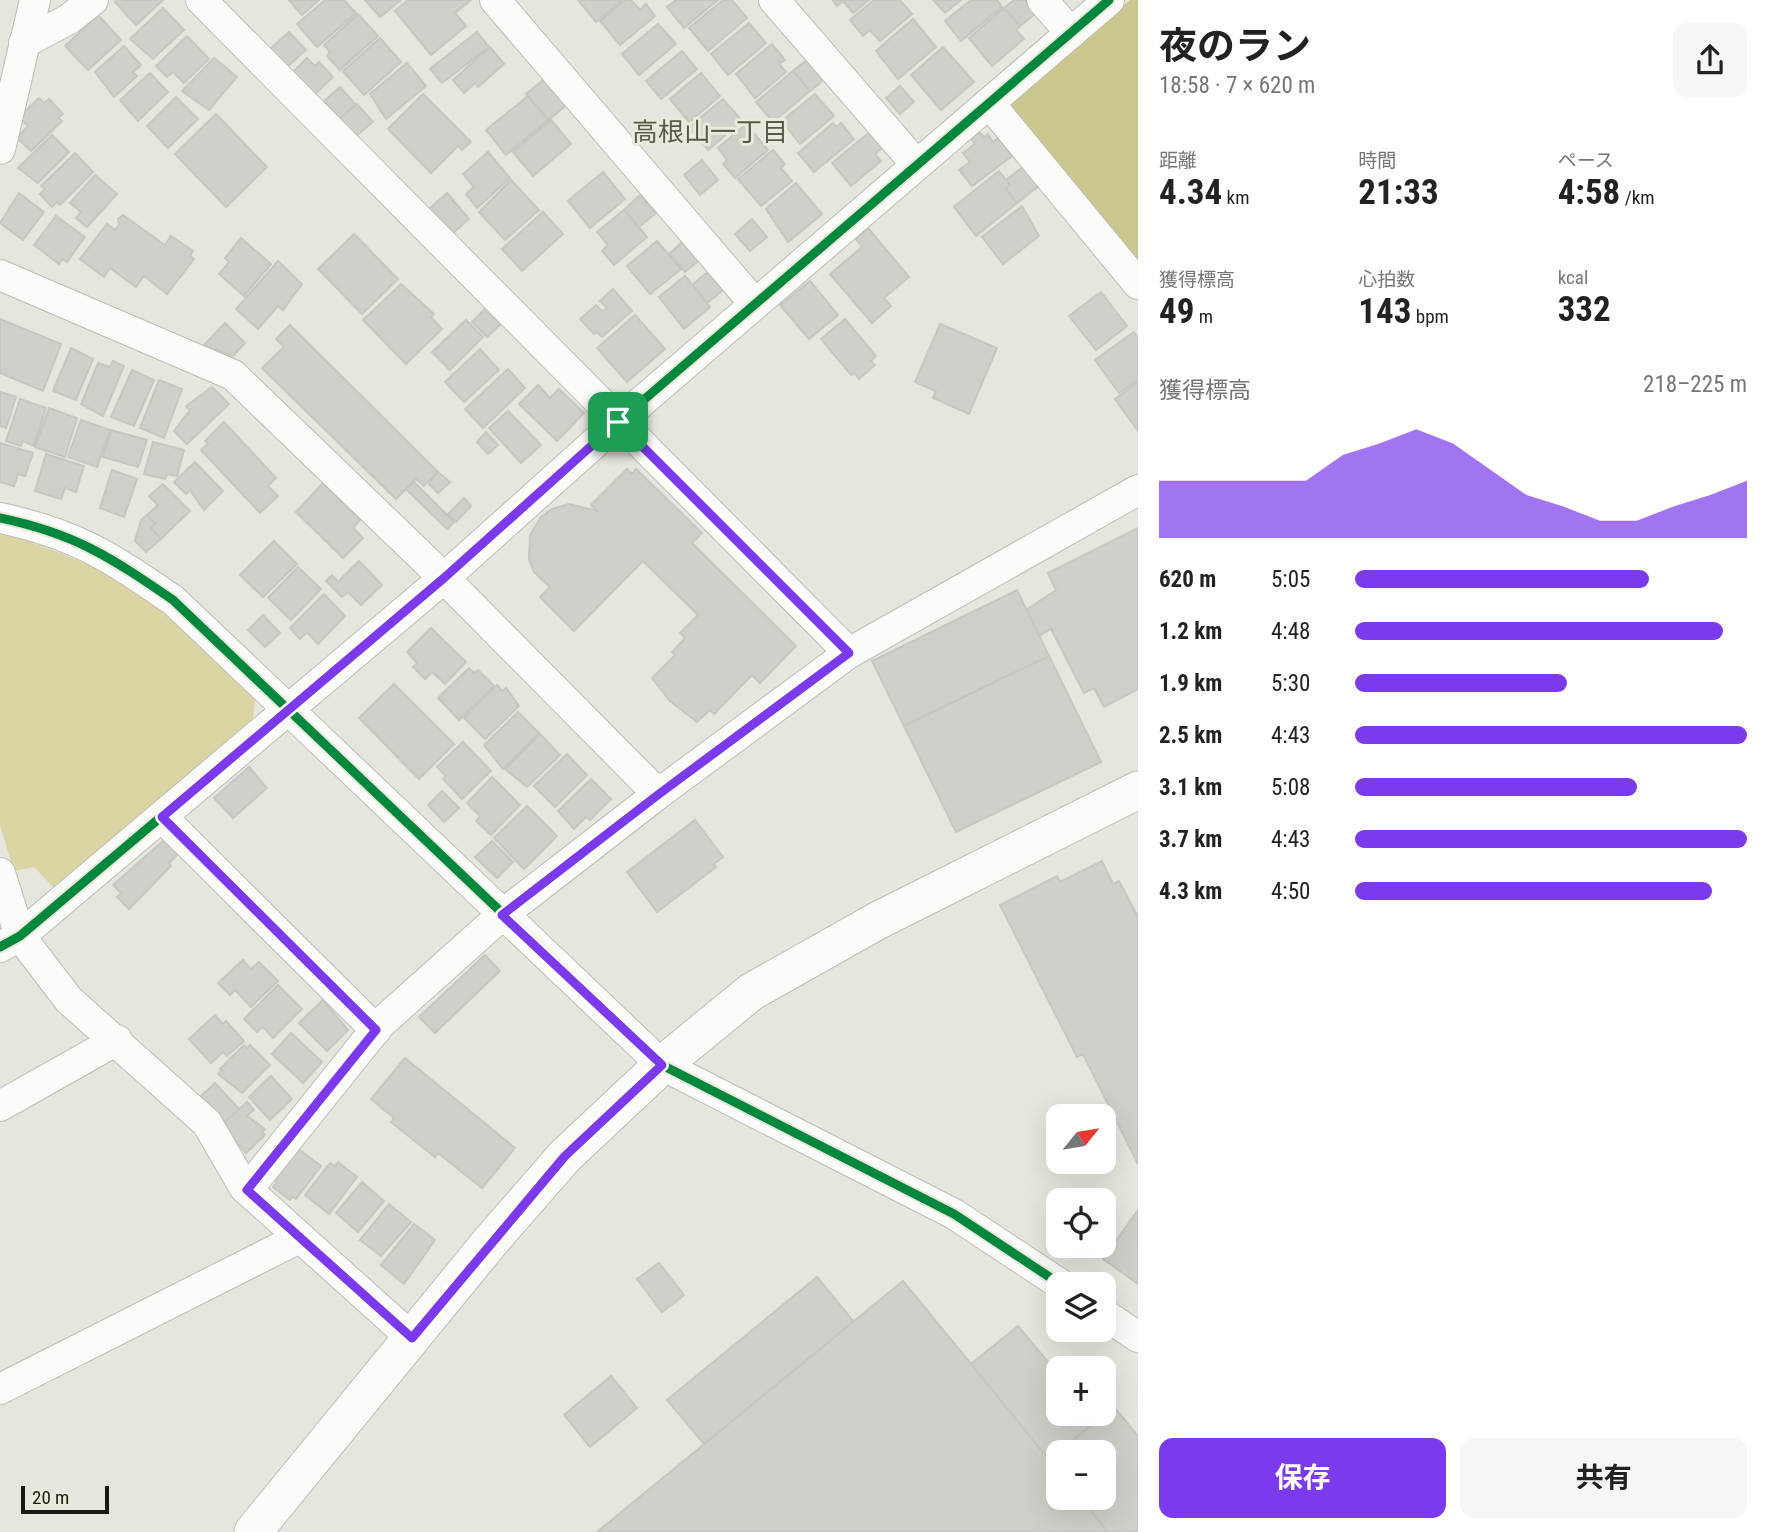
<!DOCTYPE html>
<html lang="ja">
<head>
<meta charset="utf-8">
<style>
  :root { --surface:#fff; --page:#f6f6f6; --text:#222; --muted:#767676; --accent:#7c3aed }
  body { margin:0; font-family:"Roboto Condensed","Noto Sans JP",sans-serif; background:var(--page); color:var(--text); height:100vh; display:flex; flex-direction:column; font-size:26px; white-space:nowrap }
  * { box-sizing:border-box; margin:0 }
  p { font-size:23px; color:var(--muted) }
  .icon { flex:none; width:38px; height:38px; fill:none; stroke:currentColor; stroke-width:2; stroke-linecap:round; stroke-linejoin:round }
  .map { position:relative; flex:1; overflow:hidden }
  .drawer { display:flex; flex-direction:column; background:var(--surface); width:630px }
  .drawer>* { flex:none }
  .needle { width:46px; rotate:60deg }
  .controls { position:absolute; left:1046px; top:1104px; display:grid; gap:14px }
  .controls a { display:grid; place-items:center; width:70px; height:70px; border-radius:14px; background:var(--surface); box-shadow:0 7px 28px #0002; font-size:35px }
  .scale { position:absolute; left:21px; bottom:18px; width:88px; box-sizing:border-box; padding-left:7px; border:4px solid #181712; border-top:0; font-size:19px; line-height:24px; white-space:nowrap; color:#181712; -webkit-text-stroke:5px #eae9da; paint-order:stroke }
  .pin { position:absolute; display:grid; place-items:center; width:60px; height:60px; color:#fff; margin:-30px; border-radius:14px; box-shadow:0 4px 10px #0006 }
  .round { display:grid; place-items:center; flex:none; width:74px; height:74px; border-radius:14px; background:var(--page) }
  .summary { display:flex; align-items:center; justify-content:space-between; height:119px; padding:0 21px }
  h1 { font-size:38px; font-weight:700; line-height:52px }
  .metrics { display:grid; grid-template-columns:repeat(3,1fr); gap:10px; height:119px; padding:7px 21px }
  .metrics div { display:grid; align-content:center }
  .metrics b { font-size:35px; font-weight:700 }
  .metrics small { font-size:19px; font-weight:400 }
  .metrics p { font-size:19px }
  .chart { height:196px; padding:14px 21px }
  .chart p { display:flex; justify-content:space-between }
  .chart svg { width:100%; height:126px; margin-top:7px; fill:var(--accent); opacity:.7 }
  .cta { display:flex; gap:14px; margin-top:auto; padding:14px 21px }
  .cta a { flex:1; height:80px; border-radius:14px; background:var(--accent); color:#fff; font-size:28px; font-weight:700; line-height:80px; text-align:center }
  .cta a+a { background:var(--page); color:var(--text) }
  ul { padding:0 21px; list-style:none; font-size:23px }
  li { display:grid; grid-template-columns:112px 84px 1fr; align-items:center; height:52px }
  li i { height:18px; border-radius:9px; background:var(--accent) }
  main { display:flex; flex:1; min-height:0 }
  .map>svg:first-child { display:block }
  .green { fill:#dad5a2 }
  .forest { fill:#ccc68f }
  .building { fill:#d0cfc9; stroke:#c7c7c1; stroke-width:2 }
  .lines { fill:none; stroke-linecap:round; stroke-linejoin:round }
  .minor-casing { stroke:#bdbdb6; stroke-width:32 }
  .tertiary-casing { stroke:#bdbdb6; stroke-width:39 }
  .minor { stroke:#fbfbfa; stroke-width:30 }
  .tertiary { stroke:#fbfbfa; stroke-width:37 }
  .cycleway-casing { stroke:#eae9da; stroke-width:13 }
  .cycleway { stroke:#00873e; stroke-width:9 }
  .route-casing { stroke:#fff; stroke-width:14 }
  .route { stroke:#7c3aed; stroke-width:9 }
  .labels { text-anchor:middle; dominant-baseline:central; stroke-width:6; stroke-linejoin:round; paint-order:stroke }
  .neighbourhood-label { font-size:26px; fill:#5a584c; stroke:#eae9da }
</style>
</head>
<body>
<main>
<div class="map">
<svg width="1138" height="1532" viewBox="0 0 1138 1532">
  <rect width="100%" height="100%" fill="#e6e6de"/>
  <path class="green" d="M 0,532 C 47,547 97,565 138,593 C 181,623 218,661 255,697 L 253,724 L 56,890 L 34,867 L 14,871 L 0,825 Z"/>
  <polygon class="forest" points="1130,0 1138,0 1138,267 1010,113 1010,103"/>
  <g class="building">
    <polygon points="116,0 163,0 136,25 115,2"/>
    <polygon points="289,0 319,0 302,15"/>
    <polygon points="325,0 344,0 356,13 317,47 297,24"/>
    <polygon points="365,0 401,0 380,17"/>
    <polygon points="408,0 471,0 455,13 466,26 431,55 395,11"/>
    <polygon points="578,0 622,0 596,22"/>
    <polygon points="625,0 631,0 640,10 646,4 655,16 620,45 600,21"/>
    <polygon points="676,0 718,0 684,28 667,7"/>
    <polygon points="723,0 732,0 747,18 708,51 689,28"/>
    <polygon points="833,0 869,0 853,13 843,1 837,6"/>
    <polygon points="874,0 900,0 912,14 880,41 870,30 863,36 850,20"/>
    <polygon points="933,0 961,0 945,13"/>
    <polygon points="971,0 997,0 1002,7 961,41 945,21"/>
    <polygon points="1014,0 1025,0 1036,13 1020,26 1004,8"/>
    <polygon points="163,8 184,30 153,59 130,39"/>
    <polygon points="1004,8 1020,26 1016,30 1024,39 992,66 969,38"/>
    <polygon points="358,14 378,36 340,70 327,56 330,52 324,45"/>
    <polygon points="98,15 121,40 88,70 65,46"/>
    <polygon points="913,19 936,47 898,79 876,51"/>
    <polygon points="749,23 766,43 728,75 711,54"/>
    <polygon points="658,24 676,44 639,75 622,54"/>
    <polygon points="289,32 306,50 287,67 270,49"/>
    <polygon points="477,32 489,47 442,83 430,69"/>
    <polygon points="187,36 209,59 184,83 173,72 167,77 156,66"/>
    <polygon points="380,38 401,62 364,95 343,71"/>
    <polygon points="772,44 785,60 779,64 786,72 755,98 736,74"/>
    <polygon points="124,46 141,65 133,72 137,76 114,97 95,72"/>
    <polygon points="490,47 504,64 478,87 475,83 464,93 453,80"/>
    <polygon points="943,47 974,82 941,110 911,75"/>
    <polygon points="682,51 697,69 661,99 646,81"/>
    <polygon points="214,58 237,77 209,110 182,91"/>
    <polygon points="307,58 315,66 319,62 333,77 315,94 293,72"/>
    <polygon points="808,59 825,79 810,91 793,71"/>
    <polygon points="407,63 426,86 386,119 370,94"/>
    <polygon points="793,71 810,91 773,122 756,102"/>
    <polygon points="150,73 168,92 138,121 120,100"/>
    <polygon points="701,73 720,96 689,122 670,99"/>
    <polygon points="546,78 568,104 548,120 526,94"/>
    <polygon points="900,86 914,102 900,114 886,98"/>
    <polygon points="340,87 356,105 339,119 324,101"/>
    <polygon points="423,94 471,142 462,150 458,146 431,173 388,129"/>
    <polygon points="815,94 834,116 800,144 782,121"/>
    <polygon points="528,96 548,120 506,155 486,130"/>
    <polygon points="176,97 198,119 168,148 147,126"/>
    <polygon points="39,98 44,103 49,99 63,114 58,118 62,121 31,151 17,138 28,126 19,117"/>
    <polygon points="723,99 742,121 708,150 689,127"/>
    <polygon points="357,104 373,122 355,137 339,120"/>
    <polygon points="216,114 267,167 226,207 175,154"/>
    <polygon points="551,120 571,144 533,176 513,152"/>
    <polygon points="833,123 836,127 841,123 854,139 814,172 798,153"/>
    <polygon points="746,124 768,150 735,178 723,164 727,160 718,148"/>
    <polygon points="870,132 883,147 875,154 881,161 851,186 832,163"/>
    <polygon points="979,132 984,137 988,134 993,142 998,138 1012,156 972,186 959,170 970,162 963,153 975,144 971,138"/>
    <polygon points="52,135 69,152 38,183 18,168"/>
    <polygon points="773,150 785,164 781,168 792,181 761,206 738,179"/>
    <polygon points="488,152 510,178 477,208 466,194 474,187 463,174"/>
    <polygon points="75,153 93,172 60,205 57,202 52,207 40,194 45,189 41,186"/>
    <polygon points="702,160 718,180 700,195 684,175"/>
    <polygon points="1024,166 1040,185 1017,203 1006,189 1010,185 1006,180"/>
    <polygon points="999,171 1010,185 1006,189 1017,203 976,236 954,207"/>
    <polygon points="603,172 625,199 590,228 568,201"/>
    <polygon points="95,175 117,194 87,227 76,218 81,212 70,203"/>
    <polygon points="511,180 539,210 505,240 479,212"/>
    <polygon points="796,183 822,214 788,242 766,209"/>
    <polygon points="19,193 44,212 23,240 0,223"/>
    <polygon points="447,193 469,219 452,234 429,209"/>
    <polygon points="640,195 656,213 639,227 624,210"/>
    <polygon points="1022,206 1039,236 1003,264 982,237"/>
    <polygon points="624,210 647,237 614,265 602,251 608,245 597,232"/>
    <polygon points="543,212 563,234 522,271 502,249"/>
    <polygon points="123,215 165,245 171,236 193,251 190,256 194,259 167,294 144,276 136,287 110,268 104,277 80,259 107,224 115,230 119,225 118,219"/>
    <polygon points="56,216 85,237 67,262 62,259 59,264 34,245"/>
    <polygon points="752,219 767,237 750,251 735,234"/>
    <polygon points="868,228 909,277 884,298 891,306 872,323 830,274 862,247 856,239"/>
    <polygon points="354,234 398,279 362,314 318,269"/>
    <polygon points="241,238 271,264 244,296 219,274 229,262 225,258"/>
    <polygon points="657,241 681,269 650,294 627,266"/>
    <polygon points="683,241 700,260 685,272 669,254"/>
    <polygon points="278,261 302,284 283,310 278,306 258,329 236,309"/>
    <polygon points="708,272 723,290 707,303 692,285"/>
    <polygon points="685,276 710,307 684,329 659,297"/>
    <polygon points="810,281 838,315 809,339 780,305"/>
    <polygon points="401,284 434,314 431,317 442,329 406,364 363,320"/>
    <polygon points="613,289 632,311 602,337 597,332 594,334 580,319 596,305 603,312 607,308 600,301"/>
    <polygon points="1101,292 1127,326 1096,350 1069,316"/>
    <polygon points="485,309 501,324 487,337 472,322"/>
    <polygon points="635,315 665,349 627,382 597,348"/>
    <polygon points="0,319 61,344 43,391 0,373"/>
    <polygon points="845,319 876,356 871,361 875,365 859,379 854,373 851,375 821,339"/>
    <polygon points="466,320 483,337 450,370 432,352"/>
    <polygon points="225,323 245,343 233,356 204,345"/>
    <polygon points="940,324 997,348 969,414 933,398 936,391 915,382"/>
    <polygon points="290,325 438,472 424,486 416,479 396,499 262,368 284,347 276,339"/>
    <polygon points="1134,332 1138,338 1138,380 1119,393 1095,360"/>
    <polygon points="71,348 93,359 76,400 53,391"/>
    <polygon points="480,349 499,370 464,402 445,382"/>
    <polygon points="113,361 124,366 103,416 81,404 98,363 110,367"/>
    <polygon points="508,369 525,388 483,428 465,409"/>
    <polygon points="132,370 154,380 134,426 111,417"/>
    <polygon points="159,380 182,389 164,438 140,428"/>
    <polygon points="1138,382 1138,431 1115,399"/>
    <polygon points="538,385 550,398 559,389 584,413 557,441 519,404"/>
    <polygon points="212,387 229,404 187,444 174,431 190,410 186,406"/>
    <polygon points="0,392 16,397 6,428 0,426"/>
    <polygon points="20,399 46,408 34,446 22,441 21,446 6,441"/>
    <polygon points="49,408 77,418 65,457 35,447"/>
    <polygon points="508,411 541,445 521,463 489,428"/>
    <polygon points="81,420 110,430 97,467 68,457"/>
    <polygon points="224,422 276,478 268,486 278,496 260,513 201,450 208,444 205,441"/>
    <polygon points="111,430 147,440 138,467 103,457"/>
    <polygon points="486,432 498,445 488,454 477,442"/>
    <polygon points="153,442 184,450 177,476 167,474 165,479 144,474"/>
    <polygon points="0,443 33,453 25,476 18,474 14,486 0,482"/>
    <polygon points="46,454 84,466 76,492 65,488 61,499 35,491"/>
    <polygon points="195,462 223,491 204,510 190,490 186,494 174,482"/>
    <polygon points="627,469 632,474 636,469 702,533 692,543 796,646 760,683 752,675 714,714 710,710 697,722 670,701 652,678 675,655 672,652 685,638 680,633 698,615 643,561 574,631 540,597 550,587 534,572 529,559 530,535 541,517 552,509 569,504 597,511 591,505"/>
    <polygon points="112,470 137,479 124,517 100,508"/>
    <polygon points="438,472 450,482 438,493 428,483"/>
    <polygon points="414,482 454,522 447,529 406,489"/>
    <polygon points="323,483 360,520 353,528 363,538 343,558 296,512"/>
    <polygon points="163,484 190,511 161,539 151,528 155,523 147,515 158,505 149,496"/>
    <polygon points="464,498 471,506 456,522 448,514"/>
    <polygon points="147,515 155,523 151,528 161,539 146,552 135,541 141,520"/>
    <polygon points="1138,528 1138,689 1104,707 1094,688 1084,693 1051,629 1039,636 1026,610 1056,590 1048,573"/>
    <polygon points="274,541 297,564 263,597 240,575"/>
    <polygon points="359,561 382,585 361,605 348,592 342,597 326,581 332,575 338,582"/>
    <polygon points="298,567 321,589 291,620 268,598"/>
    <polygon points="1017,590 1049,656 904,726 872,661"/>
    <polygon points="324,594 345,616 318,644 307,632 300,639 290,628"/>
    <polygon points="263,615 280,633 265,647 248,630"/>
    <polygon points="431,628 466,662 445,684 432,672 425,679 413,667 417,663 407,652"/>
    <polygon points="1049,656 1101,762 956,832 904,726"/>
    <polygon points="469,668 474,673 478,670 494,686 459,720 438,698"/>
    <polygon points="394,684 454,744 419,779 359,718"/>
    <polygon points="497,685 502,691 506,688 519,706 485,739 464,718"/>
    <polygon points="518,712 539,733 503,769 484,745"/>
    <polygon points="540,734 560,755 527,787 505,769"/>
    <polygon points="463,742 491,771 462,799 443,779 446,776 437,767"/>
    <polygon points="567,754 587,775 555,807 534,786"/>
    <polygon points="249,767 267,788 233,818 214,798"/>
    <polygon points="492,777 520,805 491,835 476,821 480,816 467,803"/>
    <polygon points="591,779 611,799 590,820 586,817 574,829 558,811"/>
    <polygon points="442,791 459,808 444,822 428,805"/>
    <polygon points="527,806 557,836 524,869 494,838"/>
    <polygon points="695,820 723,857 714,864 716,867 657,912 627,872"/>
    <polygon points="164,840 178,854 169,863 171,866 129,909 117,897 121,893 113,885"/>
    <polygon points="492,841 513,862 497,878 475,857"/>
    <polygon points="1102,861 1113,884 1119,881 1138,917 1138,1164 1083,1054 1077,1057 1000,905 1057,876 1060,882"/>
    <polygon points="485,955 500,971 435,1033 419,1017"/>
    <polygon points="243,960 251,969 259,962 278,981 251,1007 235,990 230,995 218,983"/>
    <polygon points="278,985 302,1009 273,1038 263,1027 257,1032 244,1019"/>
    <polygon points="323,1000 348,1030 327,1051 299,1023"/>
    <polygon points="215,1015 223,1024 226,1021 244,1041 227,1056 223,1052 211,1063 189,1039"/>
    <polygon points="291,1033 322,1062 303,1083 272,1054"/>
    <polygon points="244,1045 247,1048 250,1045 270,1065 242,1093 218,1074 222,1070 220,1069"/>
    <polygon points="405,1058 515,1148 482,1188 438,1153 435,1157 391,1122 394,1118 371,1099"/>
    <polygon points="271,1076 292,1099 270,1120 249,1097"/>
    <polygon points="215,1083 239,1109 225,1122 200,1097"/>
    <polygon points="247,1102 254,1110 247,1116 265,1129 262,1132 265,1135 246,1153 228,1132 225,1122"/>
    <polygon points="297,1148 321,1166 296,1199 293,1197 290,1200 273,1187 277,1182 273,1179"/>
    <polygon points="338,1162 357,1177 329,1214 305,1195 330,1163 335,1166"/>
    <polygon points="362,1182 384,1201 358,1232 336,1213"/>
    <polygon points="389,1204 411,1222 381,1256 360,1240"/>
    <polygon points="1138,1210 1138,1284 1103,1259"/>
    <polygon points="414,1224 435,1240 404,1284 381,1265"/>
    <polygon points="659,1263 684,1295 662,1312 637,1279"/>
    <polygon points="817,1277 854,1322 704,1444 667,1400"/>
    <polygon points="903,1281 1059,1471 1059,1498 1081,1498 1108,1532 597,1532"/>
    <polygon points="1018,1326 1059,1375 1059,1414 1091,1414 1097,1421 1049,1460 971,1364"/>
    <polygon points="611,1376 637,1408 590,1447 564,1415"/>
    <polygon points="1114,1407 1138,1436 1138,1532 1108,1532 1081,1498 1104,1498 1104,1452 1059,1452 1059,1471 1049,1460"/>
  </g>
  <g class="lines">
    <defs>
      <g id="minor">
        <polyline points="201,0 849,653"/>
        <polyline points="495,0 755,304"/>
        <polyline points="774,0 916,164"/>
        <polyline points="1042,0 1071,33"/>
        <polyline points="24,43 69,19 93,0"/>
        <polyline points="989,103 1138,284"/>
        <polyline points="0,149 35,0"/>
        <polyline points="0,275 233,375 444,578 658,794"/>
        <path d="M 0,518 C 76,534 110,557 173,600 L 662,1065 L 954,1214 L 1060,1284"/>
        <polyline points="162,817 376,1030"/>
        <polyline points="0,873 20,936 69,1000 207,1123 244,1187 412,1338"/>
        <polyline points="0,947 20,936 444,578 618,422 1109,0"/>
        <polyline points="0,1106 117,1040"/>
        <polyline points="247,1190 380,1024 502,915 658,794 849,653 1138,490"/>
        <polyline points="1104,1314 1138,1337"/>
        <polyline points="0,1389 299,1238"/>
      </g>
      <polyline id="tertiary" points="253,1532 490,1242 565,1156 662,1065 751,992 877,921 1138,790"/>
    </defs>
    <use href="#minor" class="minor-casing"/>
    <use href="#tertiary" class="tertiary-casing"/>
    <use href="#minor" class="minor"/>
    <use href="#tertiary" class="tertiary"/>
    <defs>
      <g id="cycleway">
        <path d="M 0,518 C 76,534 110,557 173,600 L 662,1065 L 954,1214 L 1060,1284"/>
        <polyline points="0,947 20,936 444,578 618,422 1109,0"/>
      </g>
    </defs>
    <use href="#cycleway" class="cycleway-casing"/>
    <use href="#cycleway" class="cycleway"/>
  </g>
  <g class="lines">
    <defs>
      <polygon id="route" points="618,422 849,653 659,794 502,915 662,1065 565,1156 412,1338 247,1190 376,1030 162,817 444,578"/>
    </defs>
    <use href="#route" class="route-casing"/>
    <use href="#route" class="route"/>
  </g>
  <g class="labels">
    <g class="neighbourhood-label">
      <text x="710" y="132">高根山一丁目</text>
    </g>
  </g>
</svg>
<div class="controls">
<a><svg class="needle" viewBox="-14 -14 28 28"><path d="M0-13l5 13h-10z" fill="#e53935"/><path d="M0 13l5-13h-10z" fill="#767676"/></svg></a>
<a><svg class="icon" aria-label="locate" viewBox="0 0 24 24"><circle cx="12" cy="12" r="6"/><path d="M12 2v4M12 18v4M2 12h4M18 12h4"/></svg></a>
<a><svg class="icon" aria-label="layers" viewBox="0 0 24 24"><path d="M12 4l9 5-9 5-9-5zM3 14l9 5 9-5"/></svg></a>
<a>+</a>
<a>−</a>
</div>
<div class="scale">20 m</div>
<div class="pin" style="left:618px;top:422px;background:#1e9e55"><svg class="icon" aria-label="arrive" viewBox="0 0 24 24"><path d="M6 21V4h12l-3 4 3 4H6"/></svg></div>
</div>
<section class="drawer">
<div class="summary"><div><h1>夜のラン</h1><p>18:58 · 7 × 620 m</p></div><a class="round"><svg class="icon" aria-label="share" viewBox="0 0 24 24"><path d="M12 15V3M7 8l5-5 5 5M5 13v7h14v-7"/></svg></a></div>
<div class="metrics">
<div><p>距離</p><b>4.34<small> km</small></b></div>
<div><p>時間</p><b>21:33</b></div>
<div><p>ペース</p><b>4:58<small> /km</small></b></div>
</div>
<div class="metrics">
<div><p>獲得標高</p><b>49<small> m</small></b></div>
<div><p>心拍数</p><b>143<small> bpm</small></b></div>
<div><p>kcal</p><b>332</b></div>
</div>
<div class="chart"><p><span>獲得標高</span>218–225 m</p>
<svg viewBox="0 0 160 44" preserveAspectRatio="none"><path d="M0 44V24L10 24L20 24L30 24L40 24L50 15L60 11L70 6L80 11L90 20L100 29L110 33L120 38L130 38L140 33L150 29L160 24V44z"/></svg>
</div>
<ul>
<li><b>620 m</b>5:05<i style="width:75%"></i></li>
<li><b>1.2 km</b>4:48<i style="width:94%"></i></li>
<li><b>1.9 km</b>5:30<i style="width:54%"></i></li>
<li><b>2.5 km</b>4:43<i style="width:100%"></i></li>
<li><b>3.1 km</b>5:08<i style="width:72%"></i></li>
<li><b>3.7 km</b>4:43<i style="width:100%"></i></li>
<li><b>4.3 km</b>4:50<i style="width:91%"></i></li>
</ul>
<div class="cta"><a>保存</a><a>共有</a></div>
</section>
</main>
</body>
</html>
